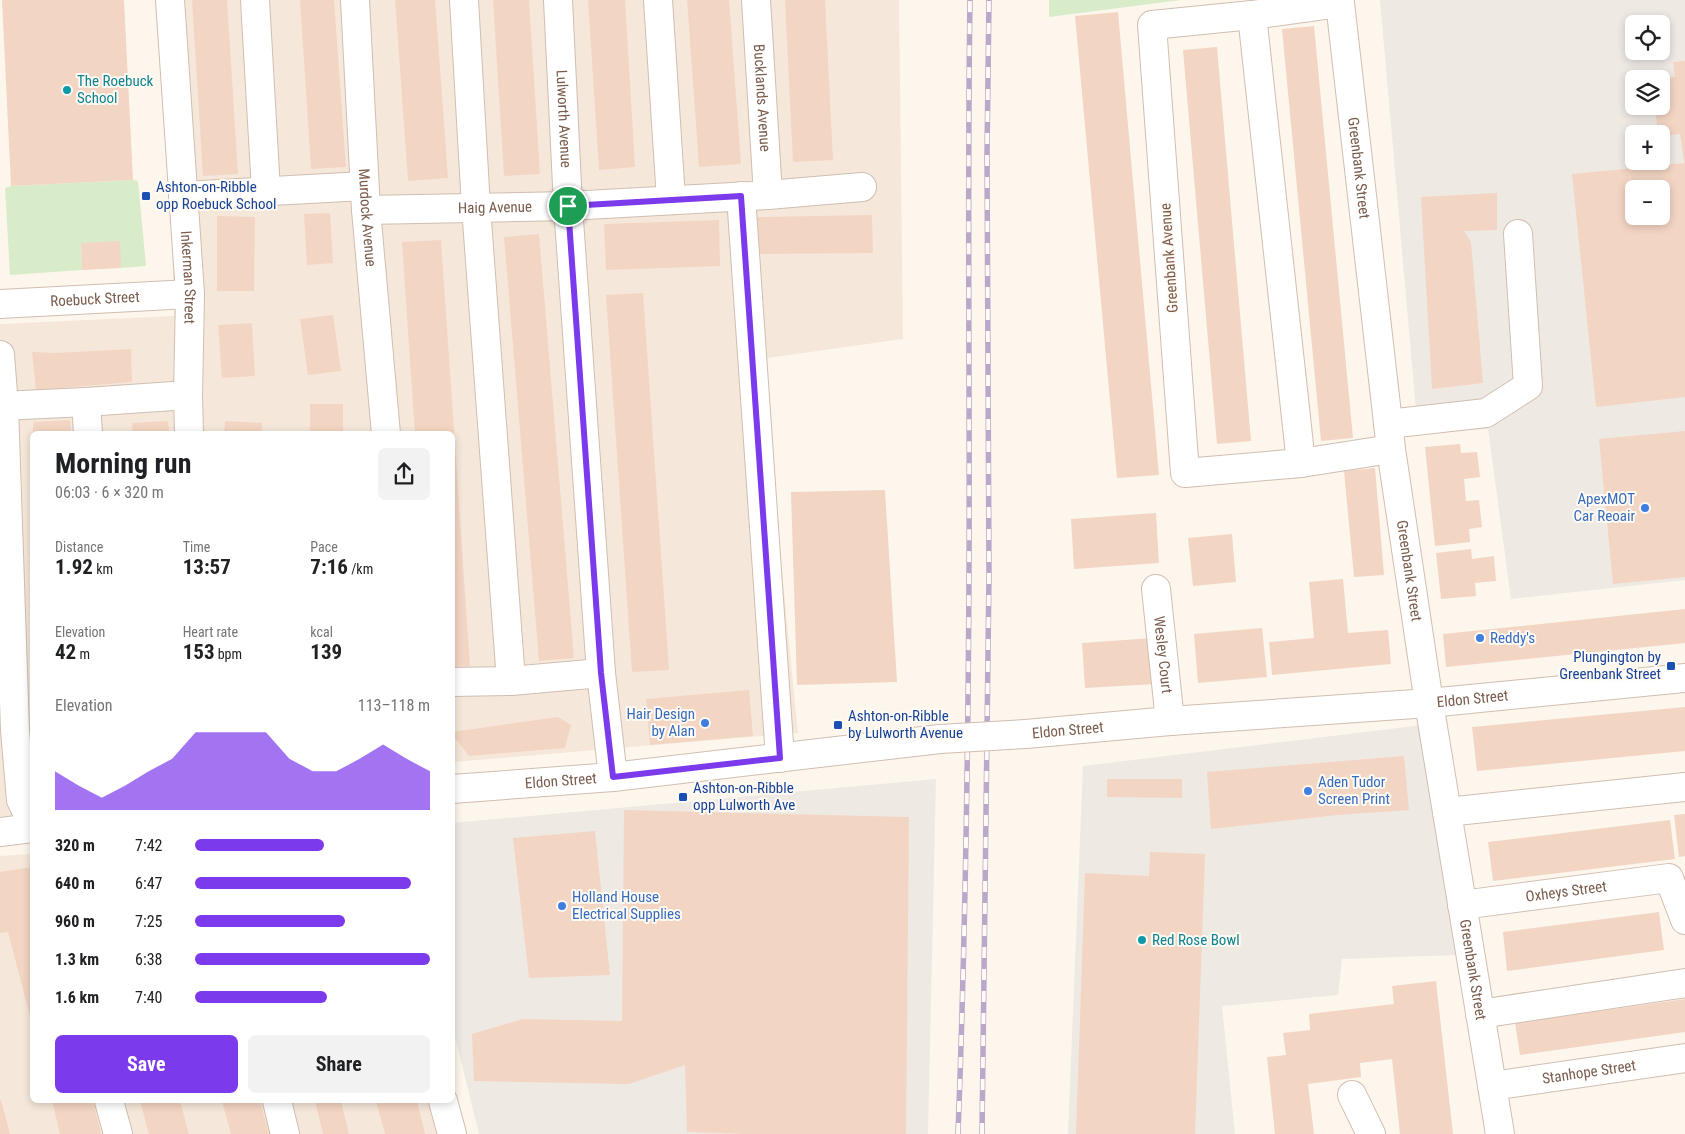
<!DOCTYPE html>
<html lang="en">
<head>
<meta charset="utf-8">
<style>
  :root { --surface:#fff; --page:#f2f2f2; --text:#202124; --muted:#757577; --accent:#7c3aed }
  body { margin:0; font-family:"Roboto Condensed",sans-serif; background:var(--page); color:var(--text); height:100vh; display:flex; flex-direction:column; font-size:19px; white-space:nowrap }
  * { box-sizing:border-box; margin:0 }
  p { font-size:16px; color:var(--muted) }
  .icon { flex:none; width:28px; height:28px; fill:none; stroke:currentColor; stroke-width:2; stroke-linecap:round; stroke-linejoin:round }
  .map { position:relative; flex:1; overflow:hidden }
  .side { position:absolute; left:30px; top:431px; width:425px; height:672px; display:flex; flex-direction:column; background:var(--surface); border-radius:8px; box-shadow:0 2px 8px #0003 }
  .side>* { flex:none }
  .tools { position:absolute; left:1625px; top:15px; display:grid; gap:10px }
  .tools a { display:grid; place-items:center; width:45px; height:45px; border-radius:8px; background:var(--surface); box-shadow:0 2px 8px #0003; font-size:25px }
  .pin { position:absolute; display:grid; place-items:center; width:42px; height:42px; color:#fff; margin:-21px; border:2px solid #fff; border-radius:50%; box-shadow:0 1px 5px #0007 }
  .round { display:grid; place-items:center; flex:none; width:52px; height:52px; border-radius:8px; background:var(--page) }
  .summary { display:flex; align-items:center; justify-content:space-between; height:85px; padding:0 25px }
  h1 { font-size:28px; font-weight:700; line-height:38px }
  .stats { display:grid; grid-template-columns:repeat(3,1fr); gap:8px; height:85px; padding:5px 25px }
  .stats div { display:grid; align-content:center }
  .stats b { font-size:21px; font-weight:700 }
  .stats small { font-size:14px; font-weight:400 }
  .stats p { font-size:14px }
  .chart { height:140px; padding:10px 25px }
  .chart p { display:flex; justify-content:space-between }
  .chart svg { width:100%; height:90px; margin-top:5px; fill:var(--accent); opacity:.7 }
  .action { display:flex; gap:10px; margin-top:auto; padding:10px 25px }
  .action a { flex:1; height:58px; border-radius:8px; background:var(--accent); color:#fff; font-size:20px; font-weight:700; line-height:58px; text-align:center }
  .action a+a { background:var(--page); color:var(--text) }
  ul { padding:0 25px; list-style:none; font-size:16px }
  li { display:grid; grid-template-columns:80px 60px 1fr; align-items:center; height:38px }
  li i { height:12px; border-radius:6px; background:var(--accent) }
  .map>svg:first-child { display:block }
  .residential { fill:#f5e8da }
  .industrial { fill:#efe9e4; fill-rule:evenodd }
  .green { fill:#d8ecc9 }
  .building { fill:#f3d5c3; fill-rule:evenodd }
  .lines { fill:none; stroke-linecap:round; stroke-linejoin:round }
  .minor-casing { stroke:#d1beb0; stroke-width:30 }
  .minor { stroke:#fff; stroke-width:28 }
  .rail-casing { stroke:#b9a8c9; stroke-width:5.5 }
  .rail { stroke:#fffaf3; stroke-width:4; stroke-dasharray:11; stroke-linecap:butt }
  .minor-bridge-casing { stroke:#d1beb0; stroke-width:30; stroke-linecap:butt }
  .minor-bridge { stroke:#fff; stroke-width:28 }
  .route-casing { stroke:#fff; stroke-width:10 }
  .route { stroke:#7c3aed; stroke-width:6 }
  .culture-dot { fill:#0f9aa8; stroke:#fffaf3; stroke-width:2 }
  .transit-dot { fill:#1a4fb4; stroke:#fffaf3; stroke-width:2 }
  .shop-dot { fill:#3f7fe0; stroke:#fffaf3; stroke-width:2 }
  .labels { text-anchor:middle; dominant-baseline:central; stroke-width:4; stroke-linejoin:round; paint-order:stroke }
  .culture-label { font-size:15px; fill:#0d838f; stroke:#fffaf3; text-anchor:start }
  .street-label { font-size:15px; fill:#7a5c4d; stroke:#fffaf3 }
  .transit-label { font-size:15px; fill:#164399; stroke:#fffaf3; text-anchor:start }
  .shop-label { font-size:15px; fill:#366cbe; stroke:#fffaf3; text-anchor:start }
</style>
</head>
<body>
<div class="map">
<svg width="1685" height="1134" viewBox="0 0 1685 1134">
  <rect width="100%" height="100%" fill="#fdf6ec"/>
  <g class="residential">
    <polygon points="167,0 899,0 903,339 761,359 798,733 453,762 452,434 32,434 32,813 0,818 0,324 174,316"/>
    <polygon points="32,854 32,1101 432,1101 441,1134 0,1134 0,856"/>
  </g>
  <g class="industrial">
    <path d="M 1380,0 L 1685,0 L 1685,580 L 1511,599 L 1488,429 L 1418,433 ZM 1634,24 L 1661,24 L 1661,51 L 1634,51 ZM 1634,79 L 1661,79 L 1661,106 L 1634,106 ZM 1634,134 L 1661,134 L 1661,161 L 1634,161 ZM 1634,189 L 1661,189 L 1661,216 L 1634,216 Z"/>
    <polygon points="1423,725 1458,955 1342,959 1338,995 1222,1006 1235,1134 1068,1134 1083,766"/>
    <polygon points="936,779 928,1134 479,1134 453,1029 452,823"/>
  </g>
  <g class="green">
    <polygon points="1049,0 1181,0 1049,17"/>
    <polygon points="133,180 138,181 146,266 121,268 81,244 82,270 10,275 5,188 11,186"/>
  </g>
  <g class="building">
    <polygon points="2,0 124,0 133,180 11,186"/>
    <polygon points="192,0 227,0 238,174 203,176"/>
    <polygon points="300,0 334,0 346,167 311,169"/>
    <polygon points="395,0 435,0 448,178 408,181"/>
    <polygon points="493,0 529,0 540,174 504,176"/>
    <polygon points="588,0 625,0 635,167 599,170"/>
    <polygon points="687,0 729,0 741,164 699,167"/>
    <polygon points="785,0 825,0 833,160 793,162"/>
    <polygon points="1118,12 1159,475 1117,478 1075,16"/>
    <polygon points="1314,26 1353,438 1321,441 1282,29"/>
    <polygon points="1217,47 1251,441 1217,444 1183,50"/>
    <path d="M 1685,61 L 1685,397 L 1596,407 L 1572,174 L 1684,163 L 1680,134 L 1661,136 L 1661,134 L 1658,134 L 1655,106 L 1661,106 L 1661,78 L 1675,77 L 1673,62 ZM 1634,189 L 1661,189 L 1661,216 L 1634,216 Z"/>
    <polygon points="1497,193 1497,230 1464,231 1471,242 1483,383 1432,389 1421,197"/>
    <polygon points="330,213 333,263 307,265 304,214"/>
    <polygon points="872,215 873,253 758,254 758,217"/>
    <polygon points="217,216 255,217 254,291 217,291"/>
    <polygon points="719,220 720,266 606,270 604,224"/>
    <polygon points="539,234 574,658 539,661 504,237"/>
    <polygon points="441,240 470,666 452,667 452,434 415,434 402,242"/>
    <polygon points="120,241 121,268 82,270 81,243"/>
    <polygon points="643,293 669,670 632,672 606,295"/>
    <polygon points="333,315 341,371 308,375 300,319"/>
    <polygon points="252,323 255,376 222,378 218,325"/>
    <polygon points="131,349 132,382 36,390 32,352 55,353"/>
    <rect x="310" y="404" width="33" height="30"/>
    <polygon points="70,420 71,434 33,434 33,422"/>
    <polygon points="168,421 169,434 133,434 132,423"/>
    <polygon points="225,421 262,423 262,434 224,434"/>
    <polygon points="1685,431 1685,577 1613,584 1599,439"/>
    <polygon points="1460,444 1461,453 1477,452 1480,477 1464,479 1466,501 1479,500 1482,527 1469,529 1470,542 1435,546 1425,447"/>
    <polygon points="1375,468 1384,575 1354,577 1344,471"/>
    <polygon points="885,490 897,682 797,685 791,492"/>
    <polygon points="1156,513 1159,563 1074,569 1071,519"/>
    <polygon points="1232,534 1236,582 1193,586 1188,538"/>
    <polygon points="1471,549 1472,559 1494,556 1496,581 1475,583 1476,596 1441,599 1436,553"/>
    <polygon points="1343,579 1348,633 1388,630 1391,664 1272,675 1269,642 1314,638 1309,582"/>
    <polygon points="1685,609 1685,643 1446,667 1443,634"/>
    <polygon points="1262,628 1267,677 1198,683 1194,634"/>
    <polygon points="1153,638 1156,684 1085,688 1082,643"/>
    <polygon points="749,690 753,736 650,745 646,699"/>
    <polygon points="1685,707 1685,751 1477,771 1472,727"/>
    <polygon points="558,717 571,725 565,748 469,756 452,734 452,732"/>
    <polygon points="1404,756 1409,810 1337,815 1211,829 1207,772"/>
    <polygon points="1107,779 1182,779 1182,798 1107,797"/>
    <polygon points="624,810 909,817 906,1134 748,1134 687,1132 685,1065 629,1084 474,1081 472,1034 523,1019 622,1021"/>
    <polygon points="1685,814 1685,856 1679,857 1674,815"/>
    <polygon points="1670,820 1675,859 1493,881 1488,842"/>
    <polygon points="595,831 610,975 529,978 513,838"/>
    <polygon points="1150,852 1205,854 1195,1134 1076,1134 1085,873 1149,876"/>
    <polygon points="32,867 32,1024 8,932 0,933 0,872"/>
    <polygon points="1659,912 1664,950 1507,971 1503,932"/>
    <polygon points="1436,981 1453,1134 1400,1134 1392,1059 1360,1063 1361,1077 1308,1084 1314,1134 1275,1134 1267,1057 1286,1055 1283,1033 1310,1030 1309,1014 1394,1004 1392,986"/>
    <polygon points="1685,999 1685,1032 1520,1055 1515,1023"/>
    <polygon points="0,1100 1,1100 10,1134 0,1134"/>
    <polygon points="52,1101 93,1101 101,1134 60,1134"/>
    <polygon points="140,1101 180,1101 189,1134 149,1134"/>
    <polygon points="222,1101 260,1101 269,1134 231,1134"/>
    <polygon points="315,1101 341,1101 349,1134 323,1134"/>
    <polygon points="376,1101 417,1101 425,1134 385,1134"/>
  </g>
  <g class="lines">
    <defs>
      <g id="minor">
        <path id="s1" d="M 170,0 L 190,294 L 188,395 L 189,434"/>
        <polyline points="255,0 266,191"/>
        <path id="s2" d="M 355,0 L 366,210 L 386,434"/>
        <polyline points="464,0 476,207 511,681"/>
        <path id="s3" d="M 558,0 L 568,206 L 601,673 L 613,777"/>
        <polyline points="658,0 671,199"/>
        <path id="s4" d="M 756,0 L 768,195"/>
        <polyline points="1252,15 1301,463"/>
        <polyline points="183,196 364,186"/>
        <polyline points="741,196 780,758"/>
        <path id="s5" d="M 366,210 L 568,206 L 768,195 L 862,187"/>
        <path id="s6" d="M 0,304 L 190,294"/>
        <polyline points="0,355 4,406 15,730 21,800 32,823"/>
        <polyline points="86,402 88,434"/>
        <polyline points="0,406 86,402 188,395"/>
        <polyline points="1388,424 1486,413 1528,386 1518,234"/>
        <path id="s7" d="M 1391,449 L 1301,463 L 1185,473 L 1152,25 L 1252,15 L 1340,3 L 1391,449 L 1429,703 L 1500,1134"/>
        <path id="s8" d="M 1156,589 L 1170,721"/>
        <polyline points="452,682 511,681 601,673"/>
        <path id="s9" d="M 1026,734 L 1170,721 L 1429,703 L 1685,678"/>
        <path id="s10" d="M 452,789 L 613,777 L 940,739"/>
        <polyline points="1447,812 1685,787"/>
        <polyline points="0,832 32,828"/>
        <path id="s11" d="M 1462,905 L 1669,878 L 1685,920"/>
        <polyline points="1480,1014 1685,983"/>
        <path id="s12" d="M 1492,1086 L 1685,1058"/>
        <polyline points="1352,1095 1371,1134"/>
        <polyline points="109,1101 118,1134"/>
        <polyline points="277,1101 285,1134"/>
        <polyline points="443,1101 452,1134"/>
      </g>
    </defs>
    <use href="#minor" class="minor-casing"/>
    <use href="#minor" class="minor"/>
    <defs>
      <g id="rail">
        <path d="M 958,1134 C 965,948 968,762 969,576 C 970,384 967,192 970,0"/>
        <polyline points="982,1134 989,574 987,154 989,0"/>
      </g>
    </defs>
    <use href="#rail" class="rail-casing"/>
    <use href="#rail" class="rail"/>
    <defs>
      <polyline id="minor-bridge" points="940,739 1026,734"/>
    </defs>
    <use href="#minor-bridge" class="minor-bridge-casing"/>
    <use href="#minor-bridge" class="minor-bridge"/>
  </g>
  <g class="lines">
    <defs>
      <polygon id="route" points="741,196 780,758 613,777 601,673 568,206"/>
    </defs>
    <use href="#route" class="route-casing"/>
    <use href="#route" class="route"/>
  </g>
  <g class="culture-dot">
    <circle cx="67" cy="90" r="5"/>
    <circle cx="1142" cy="940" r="5"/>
  </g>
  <g class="transit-dot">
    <rect x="141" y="191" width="10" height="10" rx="2.5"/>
    <rect x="1666" y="661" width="10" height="10" rx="2.5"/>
    <rect x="833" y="720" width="10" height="10" rx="2.5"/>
    <rect x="678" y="792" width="10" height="10" rx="2.5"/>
  </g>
  <g class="shop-dot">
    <circle cx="1645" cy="508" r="5"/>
    <circle cx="1480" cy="638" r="5"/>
    <circle cx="705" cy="723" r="5"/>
    <circle cx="1308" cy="791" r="5"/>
    <circle cx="562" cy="906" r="5"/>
  </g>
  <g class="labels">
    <g class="culture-label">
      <text x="77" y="81">The Roebuck<tspan x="77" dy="17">School</tspan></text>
      <text x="1152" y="940">Red Rose Bowl</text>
    </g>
    <g class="street-label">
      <text stroke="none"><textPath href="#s4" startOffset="98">Bucklands Avenue</textPath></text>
      <text stroke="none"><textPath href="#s3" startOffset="119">Lulworth Avenue</textPath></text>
      <text stroke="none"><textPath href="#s7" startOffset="1012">Greenbank Street</textPath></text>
      <text stroke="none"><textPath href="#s5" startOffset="129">Haig Avenue</textPath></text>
      <text stroke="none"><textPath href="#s2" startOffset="218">Murdock Avenue</textPath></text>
      <text transform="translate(1169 258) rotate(-94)">Greenbank Avenue</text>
      <text stroke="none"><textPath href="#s1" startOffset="278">Inkerman Street</textPath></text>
      <text stroke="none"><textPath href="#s6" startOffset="95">Roebuck Street</textPath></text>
      <text stroke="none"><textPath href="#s7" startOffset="1418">Greenbank Street</textPath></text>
      <text stroke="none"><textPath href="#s8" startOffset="66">Wesley Court</textPath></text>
      <text stroke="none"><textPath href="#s9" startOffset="448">Eldon Street</textPath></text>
      <text stroke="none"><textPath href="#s9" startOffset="42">Eldon Street</textPath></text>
      <text stroke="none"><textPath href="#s10" startOffset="109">Eldon Street</textPath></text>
      <text stroke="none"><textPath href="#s11" startOffset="105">Oxheys Street</textPath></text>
      <text stroke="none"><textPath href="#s7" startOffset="1822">Greenbank Street</textPath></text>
      <text stroke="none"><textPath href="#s12" startOffset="98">Stanhope Street</textPath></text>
    </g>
    <g class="transit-label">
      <text x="156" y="187">Ashton-on-Ribble<tspan x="156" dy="17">opp Roebuck School</tspan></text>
      <text x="1661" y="657" text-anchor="end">Plungington by<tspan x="1661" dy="17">Greenbank Street</tspan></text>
      <text x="848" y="716">Ashton-on-Ribble<tspan x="848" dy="17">by Lulworth Avenue</tspan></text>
      <text x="693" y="788">Ashton-on-Ribble<tspan x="693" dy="17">opp Lulworth Ave</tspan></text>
    </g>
    <g class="shop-label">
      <text x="1635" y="499" text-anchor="end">ApexMOT<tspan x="1635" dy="17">Car Reoair</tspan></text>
      <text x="1490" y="638">Reddy's</text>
      <text x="695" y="714" text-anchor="end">Hair Design<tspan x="695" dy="17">by Alan</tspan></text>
      <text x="1318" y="782">Aden Tudor<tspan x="1318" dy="17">Screen Print</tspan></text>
      <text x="572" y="897">Holland House<tspan x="572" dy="17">Electrical Supplies</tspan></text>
    </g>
  </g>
</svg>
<div class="tools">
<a><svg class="icon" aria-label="locate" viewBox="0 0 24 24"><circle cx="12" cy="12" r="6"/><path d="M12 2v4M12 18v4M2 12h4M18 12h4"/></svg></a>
<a><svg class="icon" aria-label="layers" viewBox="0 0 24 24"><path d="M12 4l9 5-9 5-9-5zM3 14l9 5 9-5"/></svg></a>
<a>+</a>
<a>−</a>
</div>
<div class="pin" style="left:568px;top:206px;background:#1e9e55"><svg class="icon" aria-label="arrive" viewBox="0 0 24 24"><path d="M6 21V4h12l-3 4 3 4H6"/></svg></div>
<section class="side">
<div class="summary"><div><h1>Morning run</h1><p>06:03 · 6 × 320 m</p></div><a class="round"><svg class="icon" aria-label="share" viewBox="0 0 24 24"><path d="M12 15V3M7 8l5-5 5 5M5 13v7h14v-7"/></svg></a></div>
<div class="stats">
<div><p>Distance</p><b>1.92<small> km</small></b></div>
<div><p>Time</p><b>13:57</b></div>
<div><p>Pace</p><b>7:16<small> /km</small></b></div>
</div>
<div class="stats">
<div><p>Elevation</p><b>42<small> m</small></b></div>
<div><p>Heart rate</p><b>153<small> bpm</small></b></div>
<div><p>kcal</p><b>139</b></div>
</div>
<div class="chart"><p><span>Elevation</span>113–118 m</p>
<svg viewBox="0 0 160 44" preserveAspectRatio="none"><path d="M0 44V25L10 32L20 38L30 32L40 25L50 19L60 6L70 6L80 6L90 6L100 19L110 25L120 25L130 19L140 12L150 19L160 25V44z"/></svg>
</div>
<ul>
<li><b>320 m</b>7:42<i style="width:55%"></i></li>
<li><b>640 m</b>6:47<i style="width:92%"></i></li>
<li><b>960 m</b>7:25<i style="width:64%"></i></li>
<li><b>1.3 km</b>6:38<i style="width:100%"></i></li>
<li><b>1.6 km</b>7:40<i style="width:56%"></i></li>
</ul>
<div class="action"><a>Save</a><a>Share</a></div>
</section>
</div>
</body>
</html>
